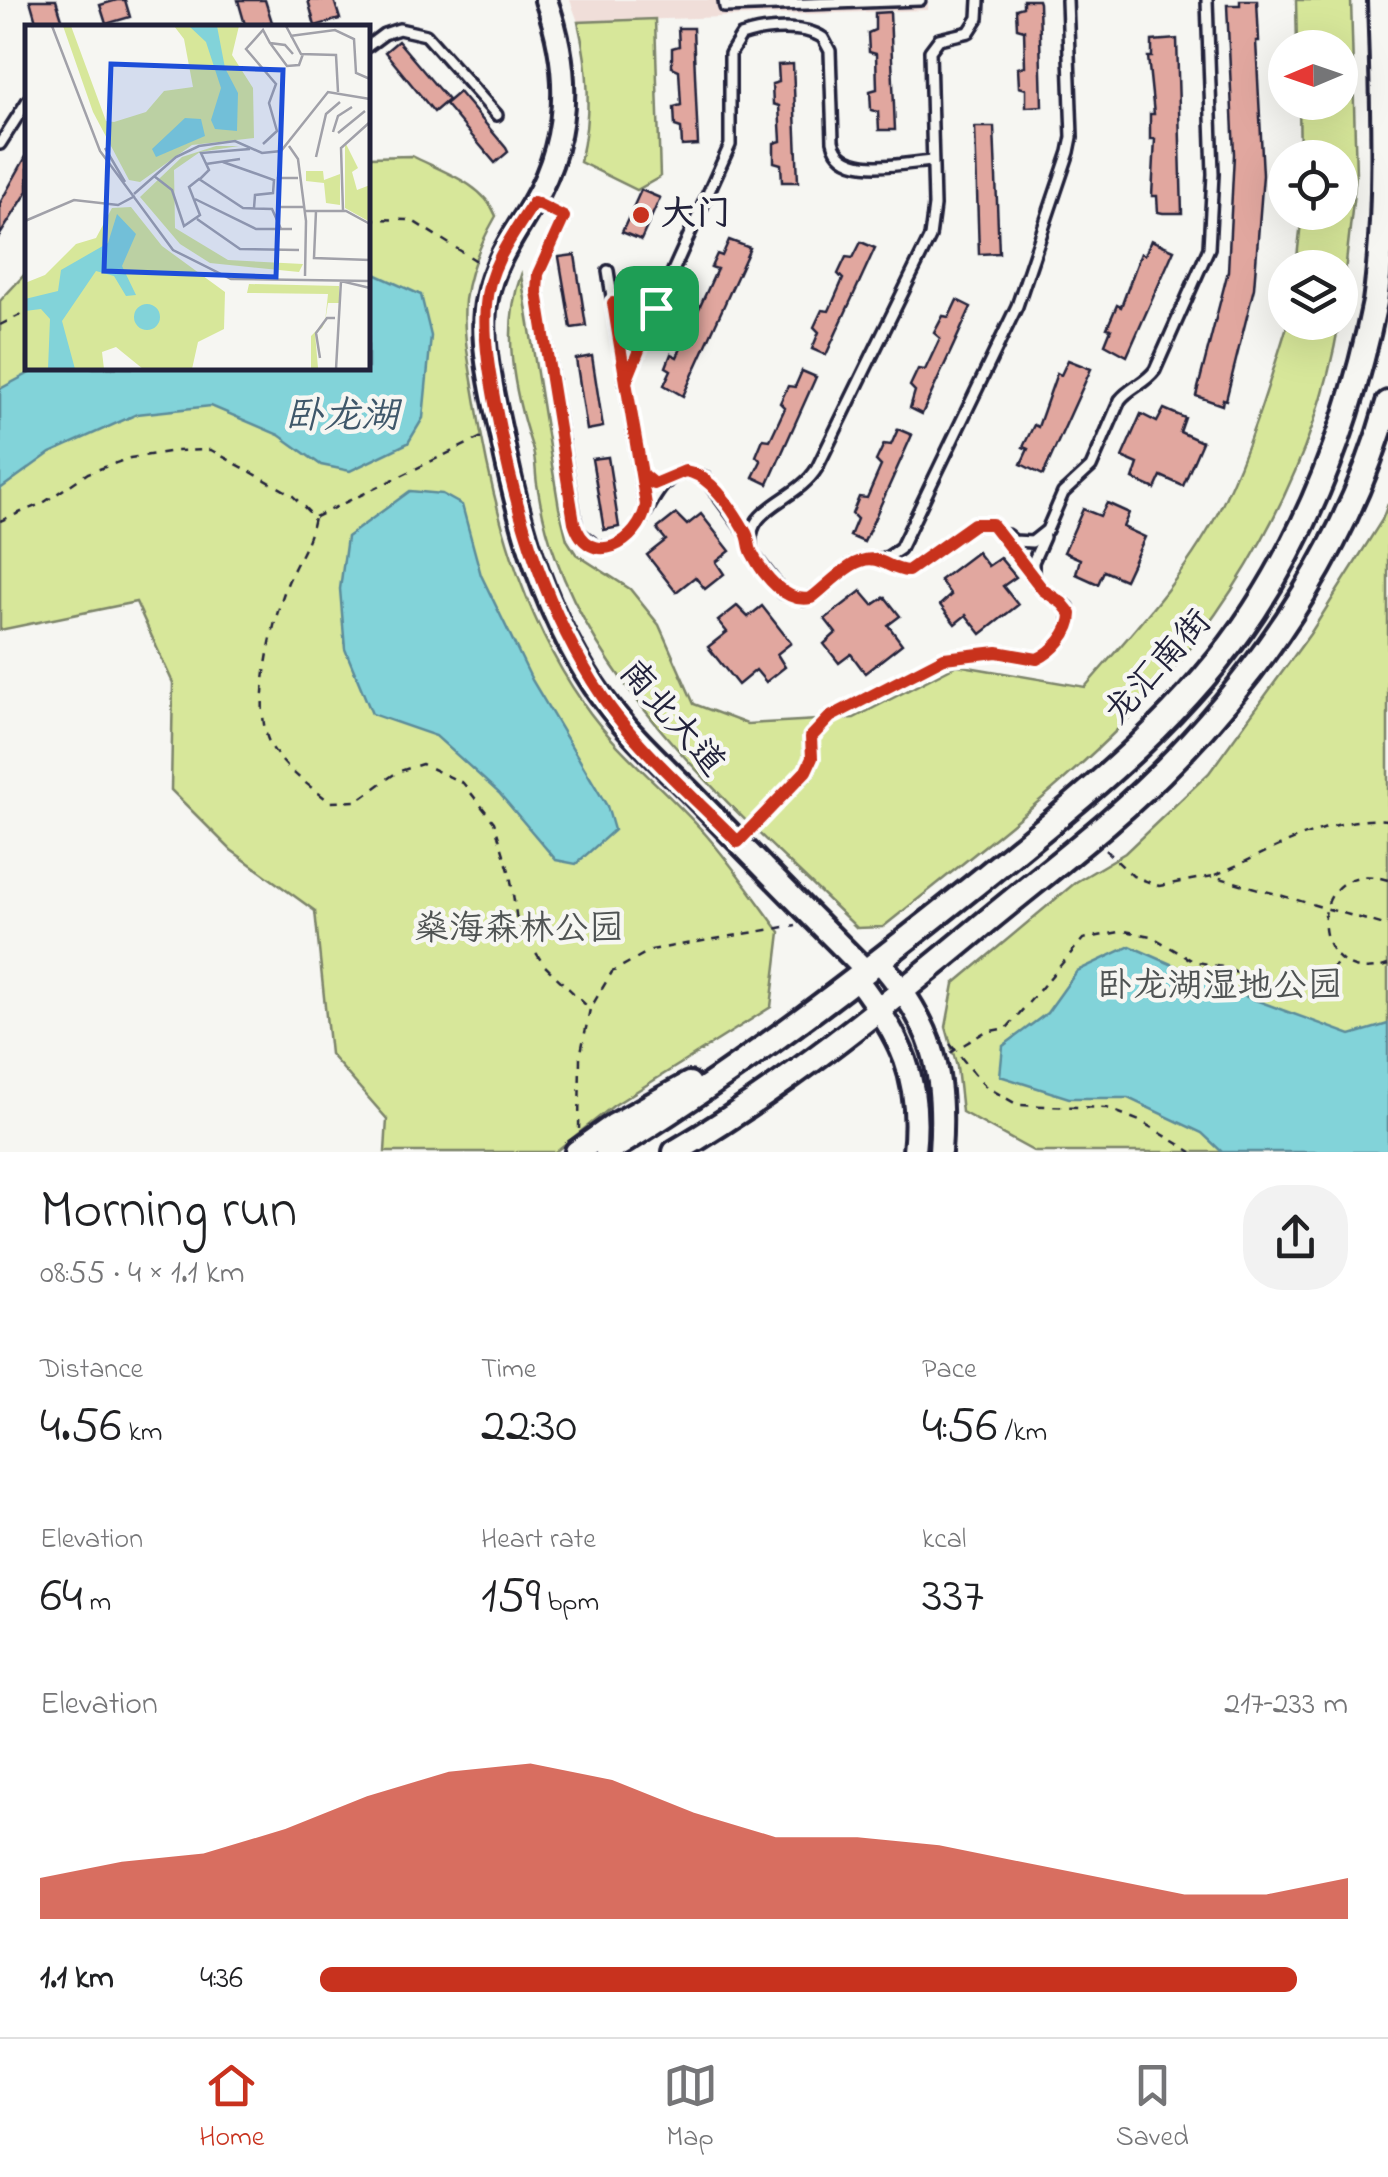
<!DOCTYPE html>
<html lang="en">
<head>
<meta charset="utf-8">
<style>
  :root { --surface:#fff; --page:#f2f2f2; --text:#202124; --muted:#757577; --line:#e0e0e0; --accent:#c8321e }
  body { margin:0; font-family:"Indie Flower","LXGW WenKai TC",sans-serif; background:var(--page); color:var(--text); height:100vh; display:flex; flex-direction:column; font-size:38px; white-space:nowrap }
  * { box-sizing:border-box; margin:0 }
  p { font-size:32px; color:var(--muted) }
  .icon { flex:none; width:55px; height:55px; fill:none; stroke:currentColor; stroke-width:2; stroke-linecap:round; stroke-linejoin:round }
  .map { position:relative; height:1152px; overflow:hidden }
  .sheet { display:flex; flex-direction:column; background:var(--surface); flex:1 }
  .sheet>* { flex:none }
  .needle { width:65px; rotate:268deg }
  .tools { position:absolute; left:1268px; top:30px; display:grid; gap:20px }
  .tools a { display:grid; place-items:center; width:90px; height:90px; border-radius:50%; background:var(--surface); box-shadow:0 10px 40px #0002; font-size:50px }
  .pin { position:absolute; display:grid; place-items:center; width:85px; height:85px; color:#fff; margin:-42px; border-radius:20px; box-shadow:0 5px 15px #0006 }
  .round { display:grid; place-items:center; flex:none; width:105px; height:105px; border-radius:40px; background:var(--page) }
  .summary { display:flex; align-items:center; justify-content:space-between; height:170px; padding:0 40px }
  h1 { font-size:55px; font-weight:600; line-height:75px }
  .figures { display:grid; grid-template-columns:repeat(3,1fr); gap:15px; height:170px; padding:10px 40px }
  .figures div { display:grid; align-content:center }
  .figures b { font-size:50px; font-weight:600 }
  .figures small { font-size:28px; font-weight:400 }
  .figures p { font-size:28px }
  .chart { height:280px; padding:20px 40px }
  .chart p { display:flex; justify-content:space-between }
  .chart svg { width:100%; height:180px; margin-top:10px; fill:var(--accent); opacity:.7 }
  ul { padding:0 40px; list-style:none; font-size:32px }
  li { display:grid; grid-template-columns:160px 120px 1fr; align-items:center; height:75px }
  li i { height:25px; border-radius:12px; background:var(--accent) }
  .menu { display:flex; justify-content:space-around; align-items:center; height:140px; border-top:2px solid var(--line); background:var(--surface); font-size:28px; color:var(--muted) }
  .menu a { display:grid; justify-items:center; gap:5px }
  .menu .on { color:var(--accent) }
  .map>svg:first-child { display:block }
  .built { fill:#f0ded9 }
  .green { fill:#d7e79a; stroke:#7c846a; stroke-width:2.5 }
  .water { fill:#82d3d9; stroke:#5c8c9a; stroke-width:2.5 }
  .building { fill:#e1a79f; stroke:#22223b; stroke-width:2.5 }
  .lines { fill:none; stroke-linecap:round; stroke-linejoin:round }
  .service-casing { stroke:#22223b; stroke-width:16 }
  .tertiary-casing { stroke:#22223b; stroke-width:28 }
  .secondary-casing { stroke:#22223b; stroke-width:30 }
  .path { stroke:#22223b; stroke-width:2.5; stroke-dasharray:8 8; stroke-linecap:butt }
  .service { stroke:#f6f6f2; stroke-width:9 }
  .tertiary { stroke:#f6f6f2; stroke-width:20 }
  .secondary { stroke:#f6f6f2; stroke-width:22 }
  .route-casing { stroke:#fff; stroke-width:20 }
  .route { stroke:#c8321e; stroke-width:12 }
  .poi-dot { fill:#c8321e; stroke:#f6f6f2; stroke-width:4 }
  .labels { text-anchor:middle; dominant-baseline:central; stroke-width:9; stroke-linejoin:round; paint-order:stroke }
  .poi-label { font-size:35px; font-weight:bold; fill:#22223b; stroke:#f6f6f2; text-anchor:start }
  .street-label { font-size:35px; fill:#22223b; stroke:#f6f6f2 }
  .park-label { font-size:35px; fill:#4f5353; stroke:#f6f6f2 }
  .water-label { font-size:38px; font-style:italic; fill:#3f576a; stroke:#f6f6f2 }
  .inset-road { fill:none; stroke:#a1a1a9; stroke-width:2.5 }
  .view { fill:#1d4ed8; fill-opacity:0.15; stroke:#1d4ed8; stroke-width:5 }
  .inset-edge { fill:none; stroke:#22223b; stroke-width:5 }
</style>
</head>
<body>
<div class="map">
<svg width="1388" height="1152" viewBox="0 0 1388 1152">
  <rect width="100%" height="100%" fill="#f6f6f2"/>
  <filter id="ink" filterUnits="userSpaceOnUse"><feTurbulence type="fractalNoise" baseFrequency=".01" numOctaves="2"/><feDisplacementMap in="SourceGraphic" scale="20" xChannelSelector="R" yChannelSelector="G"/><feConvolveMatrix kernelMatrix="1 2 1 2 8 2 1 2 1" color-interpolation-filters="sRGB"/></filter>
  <g filter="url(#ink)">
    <polygon class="built" points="570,0 928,0 928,10 578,22"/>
    <g class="green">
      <polygon points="1296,0 1351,0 1356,175 1340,316 1340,268 1296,267 1302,213 1340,212 1340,158 1300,157 1299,103 1340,102 1340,48 1297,47"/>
      <path d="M 655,19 L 660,177 L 637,190 L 580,162 C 592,113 589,70 578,22 Z"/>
      <path d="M 412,156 C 442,171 484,184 496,216 C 481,242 469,269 465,300 C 462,333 470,367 475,398 C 492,505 520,613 583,703 C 617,753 667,790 707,836 C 733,866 756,900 780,932 L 771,1007 L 613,1106 L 555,1152 L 385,1152 L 387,1119 L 330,1054 L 315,911 L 231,850 L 171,790 L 173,683 L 136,602 L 0,630 L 0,301 L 27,272 L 28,368 L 368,368 L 368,157 Z"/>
      <path d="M 521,275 L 559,508 L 567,540 L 576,554 L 630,589 L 659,625 L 694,704 L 747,724 L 854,718 L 957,665 L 1085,687 C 1135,629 1189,572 1223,503 C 1251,445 1269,383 1288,323 L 1339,323 C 1313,474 1231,617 1122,725 C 1048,799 964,862 883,927 L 857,928 C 747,819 610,707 556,558 C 547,535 541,509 537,484 C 535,472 536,458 532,447 C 514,392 501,330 521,275 Z"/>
      <polygon points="1388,504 1388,1152 1035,1152 962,1112 957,1067 946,1027 954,984 1076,882 1125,853 1209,773 1310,634 1382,520"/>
    </g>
    <g class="water">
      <polygon points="368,271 421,295 431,336 423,418 408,443 350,471 321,465 279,435 211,406 137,414 50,453 0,489 0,389 39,368 368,368"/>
      <polygon points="410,491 442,494 462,505 481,575 532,680 607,806 614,830 576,864 556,860 499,793 436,736 372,714 345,649 340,589 347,537"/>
      <polygon points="1130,946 1239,994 1351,1035 1388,1024 1388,1152 1222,1152 1202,1133 1128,1098 1069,1098 1000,1076 1003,1046 1047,1013 1077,971"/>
    </g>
    <g class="building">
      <polygon points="30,0 56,0 65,28 38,28"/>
      <polygon points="117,0 125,0 130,17 106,24 100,5"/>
      <polygon points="238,0 265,0 272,22 246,28"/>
      <polygon points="308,0 334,0 340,19 315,26"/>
      <polygon points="1023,0 1038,0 1039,3 1042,106 1026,107 1026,89 1019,87 1018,68 1025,66 1024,30 1017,28 1016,9 1023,7"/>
      <polygon points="1240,0 1257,0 1259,41 1256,41 1263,175 1254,288 1226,400 1223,399 1222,405 1196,396 1228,271 1234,154 1227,5 1240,5"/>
      <polygon points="890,12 895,130 879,130 878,112 871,110 870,91 877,89 876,54 869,52 868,33 875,30 875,13"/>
      <polygon points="678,28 693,28 698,145 682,146 681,128 675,126 674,107 681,105 679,70 672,67 672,48 679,46"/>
      <polygon points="1177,39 1182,213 1163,213 1158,212 1157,196 1152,196 1155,139 1150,139 1150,114 1154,114 1148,57 1152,57 1152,41"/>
      <polygon points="398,41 448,100 434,112 385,52"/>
      <polygon points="793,64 798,182 782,182 781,164 774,162 774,143 781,141 779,106 773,104 772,84 779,82 778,65"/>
      <polygon points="459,92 506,148 508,152 495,163 445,104"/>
      <polygon points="975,127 994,127 999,253 979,254"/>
      <polygon points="28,153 28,191 0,235 0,203"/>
      <polygon points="641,190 660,198 641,240 622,232"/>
      <polygon points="729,240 750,248 683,396 664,385 671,370 666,367 671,354 677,357 717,269 711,267 717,254 722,256"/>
      <polygon points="1151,240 1174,250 1127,356 1105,344 1111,329 1107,328 1117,305 1121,307 1141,253 1145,255"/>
      <polygon points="861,242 875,248 826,355 812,349 819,332 814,327 822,310 829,311 843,279 838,274 846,257 853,258"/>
      <polygon points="575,255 586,326 571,328 559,257"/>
      <polygon points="957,300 971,307 922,414 910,408 915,391 910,386 918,369 925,370 940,338 934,333 943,316 949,317"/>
      <polygon points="592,356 603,427 587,430 576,359"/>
      <polygon points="1068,360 1091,369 1043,475 1021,464 1028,449 1023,447 1034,425 1038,427 1057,373 1061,375"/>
      <polygon points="802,371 816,377 768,484 753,477 761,461 756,456 763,439 770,440 785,408 780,403 788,386 795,387"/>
      <polygon points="1164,409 1185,418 1180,432 1202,442 1183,486 1161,476 1155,489 1133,479 1138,464 1122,457 1141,414 1157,422"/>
      <polygon points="898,429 912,435 864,542 850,536 857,519 852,514 859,497 867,498 881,466 876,461 884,444 891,445"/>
      <polygon points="608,457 619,527 604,530 592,459"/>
      <polygon points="1107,503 1129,513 1123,527 1145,537 1125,580 1104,571 1098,584 1076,574 1080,559 1064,552 1083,509 1100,516"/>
      <polygon points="676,514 687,525 701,514 730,551 716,562 724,574 705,589 695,577 676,592 647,555 666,540 657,529"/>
      <polygon points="977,552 988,566 1000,558 1016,577 1003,586 1018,605 981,634 966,615 955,624 940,605 951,595 940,580"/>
      <polygon points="861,591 873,605 885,597 900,616 888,625 902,644 865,673 851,654 839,663 824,644 836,633 825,619"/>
      <polygon points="737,606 748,617 762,606 791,643 777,654 785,667 766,682 756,670 738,685 708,647 727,632 718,621"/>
    </g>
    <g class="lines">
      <defs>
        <g id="service">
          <polyline points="724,0 725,7 920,0"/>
          <polyline points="368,46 384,34 399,29 426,35 497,115"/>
          <polyline points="0,144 28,100"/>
          <path d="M 534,202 L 564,217 L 538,274 L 537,292 L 577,531 L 597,547 C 645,555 645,481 685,471 L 705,478 L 749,538"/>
          <polyline points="608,271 646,510"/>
          <path d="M 616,307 C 627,320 641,320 654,310"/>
          <path d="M 626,382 L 629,368 L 730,145 L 730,54 L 741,36 C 763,28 804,25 823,38 L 830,51 L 833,141 C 841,179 903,163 932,161"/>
          <path d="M 1007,535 L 1014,541 L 1032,542 L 1047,530 L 1063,493 L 1091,467 L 1120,400 C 1130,387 1145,384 1155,370 L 1209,248 L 1213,174 L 1207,0"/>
          <polyline points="876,560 888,557 900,549 1017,306 1069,152 1072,137 1067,0"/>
          <polyline points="1033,574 1033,562 1044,537"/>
          <path d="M 740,839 L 807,771 L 811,758 L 811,737 L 830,717 L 944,658 L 997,652 L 1037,659 C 1056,650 1075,629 1068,607 L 1043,590 L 992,524 L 974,524 L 908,571 C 894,570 883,560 870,559 C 844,559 827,594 803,600 L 783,593 L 752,553 C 741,506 796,503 817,468 L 930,237 L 934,206 L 930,51 L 939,39 L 969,32 L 978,18 L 979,0"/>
        </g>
        <g id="tertiary">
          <path d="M 546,0 C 571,70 571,138 533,203 C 515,234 494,262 487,298 C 478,337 493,395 501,433 C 519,527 547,622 604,700 C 629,734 662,764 692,794 C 750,854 808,913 867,972"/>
          <path d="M 880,962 C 933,1025 946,1070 940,1152"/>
          <path d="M 857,979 C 901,1038 922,1078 914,1152"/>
        </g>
        <g id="secondary">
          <polyline points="577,1152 615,1125 689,1084"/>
          <path d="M 607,1152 C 741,1070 864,974 986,876 C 1083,797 1185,717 1254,611 C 1315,517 1353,411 1375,302 C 1388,209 1383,95 1380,0"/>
          <path d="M 675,1152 C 785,1087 888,1004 986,922 C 1050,869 1119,818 1176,758 C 1272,658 1351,536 1388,403"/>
        </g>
      </defs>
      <use href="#service" class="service-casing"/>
      <use href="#tertiary" class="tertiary-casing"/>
      <use href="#secondary" class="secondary-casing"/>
      <g class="path">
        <polyline points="368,219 411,220 480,263"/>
        <polyline points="0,325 28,311"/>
        <polyline points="315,517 484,436"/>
        <path d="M 0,521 L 43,503 L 88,473 L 130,458 L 175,451 L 211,450 L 291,494 L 314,517 C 309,544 298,558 288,582 C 273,618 252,706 269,742 C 281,767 310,786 330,802 L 357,801 L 397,772 L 422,764 L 463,783 L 494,822 L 510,874 L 517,921 L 543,964 L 590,1009"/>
        <polyline points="1105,850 1133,876 1159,886 1213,876 1388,926"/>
        <path d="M 1215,875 C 1268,853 1330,815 1388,820"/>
        <path d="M 1388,880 C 1302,853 1305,993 1388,965"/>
        <polyline points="950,1044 985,1086 1018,1105 1107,1108 1142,1122 1192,1152"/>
        <polyline points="950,1053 985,1032 1007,1028 1083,939 1125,931 1151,936 1193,961 1227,968 1270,991 1290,990 1313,984 1342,960"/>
        <polyline points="579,1129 580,1057 590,1009 612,972 651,950 796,925"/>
      </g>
      <use href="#service" class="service"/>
      <use href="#tertiary" class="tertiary"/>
      <use href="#secondary" class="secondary"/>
    </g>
  </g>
  <g class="lines" filter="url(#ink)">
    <defs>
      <path id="route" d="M 656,308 L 626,382 L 642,474 L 654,484 L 685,471 C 710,474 733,510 745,531 C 750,538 748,546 752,553 C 763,575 786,604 811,598 C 828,586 854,554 876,560 C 888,563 894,570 908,571 L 974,524 L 992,524 L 1043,590 L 1062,603 L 1071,614 C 1071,632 1053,652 1037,659 L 997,652 L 944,658 L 830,717 L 811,737 L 812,758 L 806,771 L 738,842 C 695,798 635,746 602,696 C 546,612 517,518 498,419 C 491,382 483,343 486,305 C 488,267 514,233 534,202 L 564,217 L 538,274 L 537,292 L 574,522 C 589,571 640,543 646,505 L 613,303 L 622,314 L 636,318 L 656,308"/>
    </defs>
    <use href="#route" class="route-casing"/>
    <use href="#route" class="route"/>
  </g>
  <circle class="poi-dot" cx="641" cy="215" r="10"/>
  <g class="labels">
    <g class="poi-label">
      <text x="661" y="215">大门</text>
    </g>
    <g class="street-label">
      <text transform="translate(1159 668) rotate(-48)">龙汇南街</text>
      <text transform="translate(671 719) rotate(49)">南北大道</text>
    </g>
    <g class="park-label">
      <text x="519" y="930">燊海森林公园</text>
      <text x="1220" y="987">卧龙湖湿地公园</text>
    </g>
    <g class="water-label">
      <text x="342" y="418">卧龙湖</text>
    </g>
  </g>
  <g transform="translate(25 25)">
    <rect width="345" height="345" fill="#f6f6f2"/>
    <path d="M 38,1 L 46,1 L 81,96 L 89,97 L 121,87 L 139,66 L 168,62 L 159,14 L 149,1 L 214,1 L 207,30 L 228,63 L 229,113 L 167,120 L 115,157 L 104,155 L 68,87 ZM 320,117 L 333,143 L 327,147 L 332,165 L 345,160 L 345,197 L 320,183 ZM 191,121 L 214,121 L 175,127 L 149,145 L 150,203 L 203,235 L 278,239 L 274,247 L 185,238 L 155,219 L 115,172 L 157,132 ZM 281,146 L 298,146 L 299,155 L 315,149 L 315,180 L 301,178 L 299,158 L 281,156 ZM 106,182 L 137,221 L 200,267 L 199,304 L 173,317 L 167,344 L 118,344 L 91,322 L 77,327 L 79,344 L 0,344 L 0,258 L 20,250 L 51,219 L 71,213 L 87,183 ZM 224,259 L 314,261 L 315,278 L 303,278 L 300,297 L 297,303 L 290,308 L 293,343 L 286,344 L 286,311 L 300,297 L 303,269 L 222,268 Z" fill="#d7e79a"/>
    <path d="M 164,1 L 192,1 L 200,43 L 213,68 L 212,106 L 190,104 L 186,95 L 196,63 L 181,17 ZM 160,93 L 176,94 L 180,111 L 131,132 L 127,124 ZM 92,189 L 111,209 L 97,241 L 111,270 L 101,271 L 89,251 L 71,246 L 37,296 L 50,344 L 23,344 L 25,294 L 16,284 L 0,286 L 0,274 L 33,266 L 36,245 L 83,218 ZM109 292a13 13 0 1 1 26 0a13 13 0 1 1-26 0Z" fill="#82d3d9"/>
    <path class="inset-road" d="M 27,1 L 75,126 L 148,225 L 206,254 L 345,256M 261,1 L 276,29 L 311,30 L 313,67M 265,11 L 310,5 L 329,14 L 331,48 L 345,54M 245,18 L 262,41 L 274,40 L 278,29M 308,107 L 313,91 L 327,82M 313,108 L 340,86M 238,119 L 252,106 L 244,78 L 251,59 L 221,24 L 238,5 L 245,18 L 260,20 L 268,29M 264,121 L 273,134 L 281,196 L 280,251M 80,123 L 100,157M 291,132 L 301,89 L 315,77M 198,137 L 249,155 L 248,168 L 230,170 L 229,183M 181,139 L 215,134M 129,151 L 147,165 L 159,201 L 175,190 L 164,162 L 174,154 L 218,183 L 247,184 L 256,204M 273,153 L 253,153 L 253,182 L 278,182M 175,154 L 184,145 L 176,128 L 225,124M 109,169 L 151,132 L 174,121 L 210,116 L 237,128 L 256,126 L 303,67 L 345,74M 170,174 L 231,204 L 267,204M 279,186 L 321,186 L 345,199M 291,186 L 289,233 L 345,235M 318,186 L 316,123 L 345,97M 172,194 L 215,224 L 274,225M 0,196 L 49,175 L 93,180 L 110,171M 295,333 L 291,308 L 302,293 L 310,293M 311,344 L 316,256 L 345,263"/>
    <path class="view" d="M 86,39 L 258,45 L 251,252 L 79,246 Z"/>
    <rect width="345" height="345" class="inset-edge"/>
  </g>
</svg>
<div class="tools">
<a><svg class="needle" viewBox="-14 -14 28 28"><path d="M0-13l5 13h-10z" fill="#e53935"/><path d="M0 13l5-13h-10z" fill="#757577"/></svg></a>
<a><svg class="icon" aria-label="locate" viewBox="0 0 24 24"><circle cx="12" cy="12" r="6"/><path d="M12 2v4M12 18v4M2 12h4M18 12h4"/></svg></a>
<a><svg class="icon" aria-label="layers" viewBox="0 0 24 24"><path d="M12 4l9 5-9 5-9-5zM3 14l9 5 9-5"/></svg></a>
</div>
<div class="pin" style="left:656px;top:308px;background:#1e9e55"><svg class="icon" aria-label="arrive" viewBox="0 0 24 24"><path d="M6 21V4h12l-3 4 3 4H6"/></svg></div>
</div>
<section class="sheet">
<div class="summary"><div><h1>Morning run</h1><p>08:55 · 4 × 1.1 km</p></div><a class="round"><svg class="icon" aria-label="share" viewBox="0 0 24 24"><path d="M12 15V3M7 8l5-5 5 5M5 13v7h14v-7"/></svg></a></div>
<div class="figures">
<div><p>Distance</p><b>4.56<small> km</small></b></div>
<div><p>Time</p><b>22:30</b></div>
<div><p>Pace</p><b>4:56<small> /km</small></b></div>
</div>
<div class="figures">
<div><p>Elevation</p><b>64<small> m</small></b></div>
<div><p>Heart rate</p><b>159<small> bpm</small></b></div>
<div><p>kcal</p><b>337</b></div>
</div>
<div class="chart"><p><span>Elevation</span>217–233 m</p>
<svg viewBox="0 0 160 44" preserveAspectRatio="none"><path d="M0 44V34L10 30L20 28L30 22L40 14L50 8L60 6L70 10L80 18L90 24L100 24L110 26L120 30L130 34L140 38L150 38L160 34V44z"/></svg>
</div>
<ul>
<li><b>1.1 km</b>4:36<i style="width:95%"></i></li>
</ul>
</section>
<nav class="menu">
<a class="on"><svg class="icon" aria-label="home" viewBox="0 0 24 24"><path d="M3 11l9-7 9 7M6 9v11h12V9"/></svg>Home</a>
<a><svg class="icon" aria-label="map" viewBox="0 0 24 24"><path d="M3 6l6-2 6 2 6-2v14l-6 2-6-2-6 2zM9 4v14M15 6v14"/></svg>Map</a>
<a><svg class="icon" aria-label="saved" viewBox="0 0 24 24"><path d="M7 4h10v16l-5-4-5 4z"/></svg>Saved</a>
</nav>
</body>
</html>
